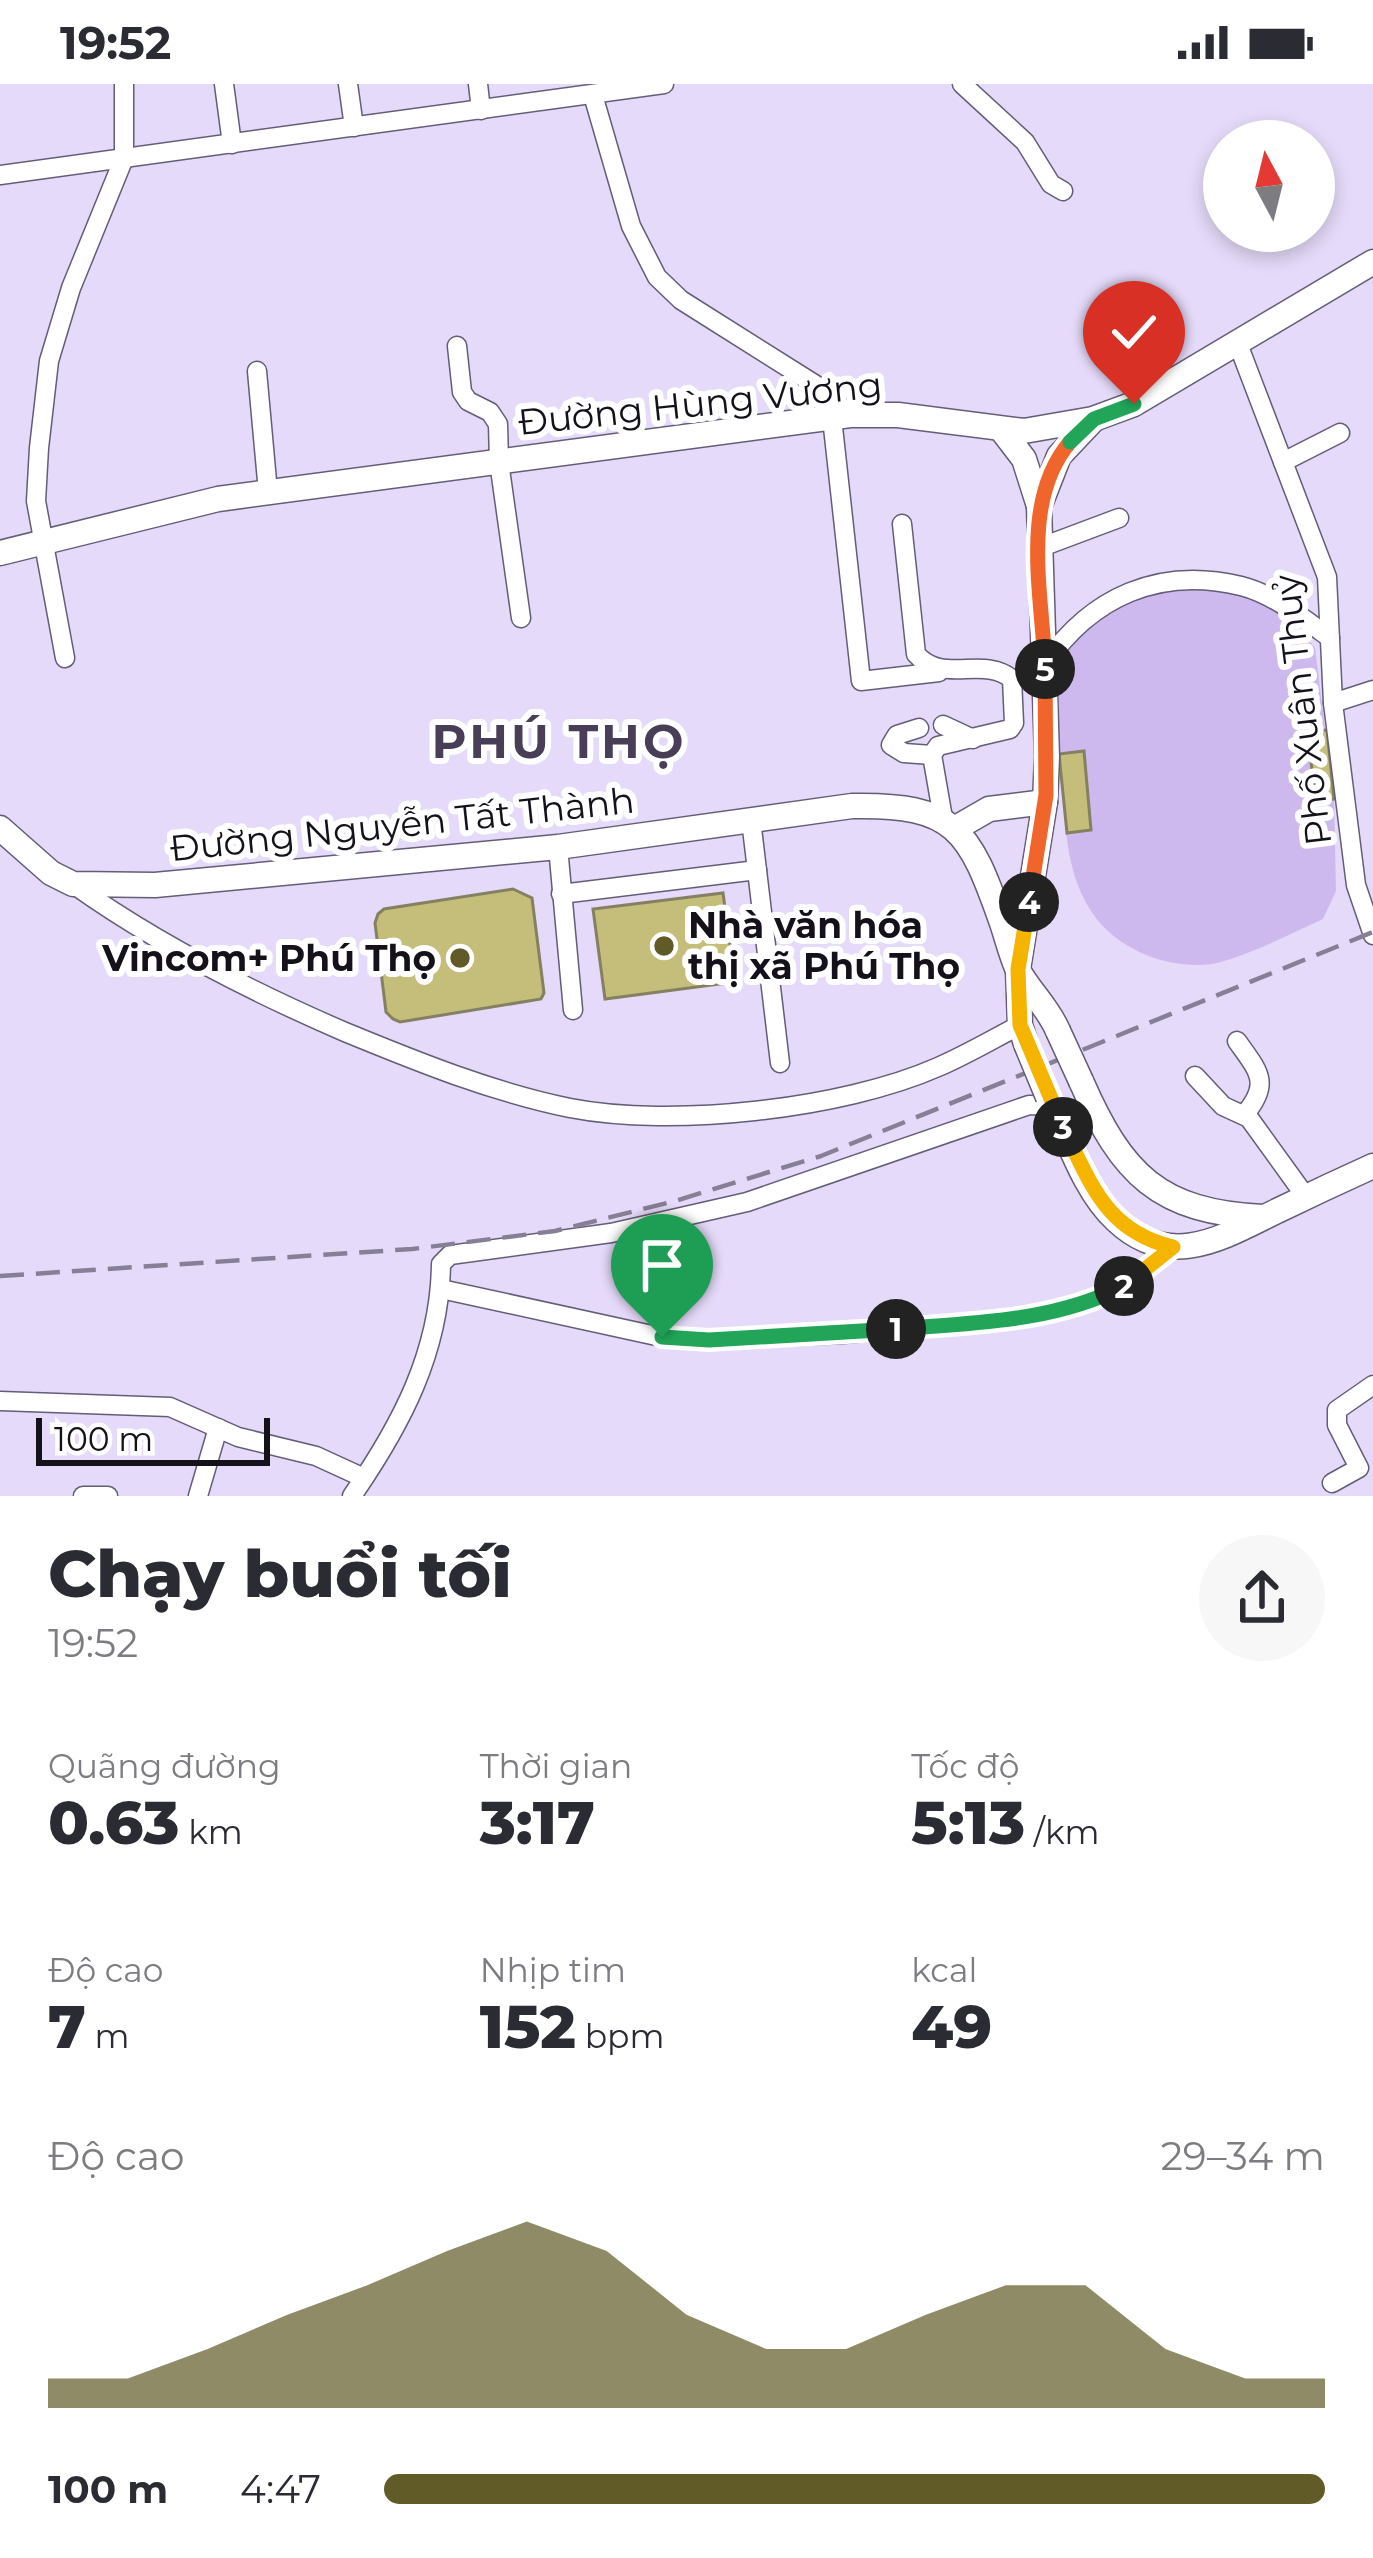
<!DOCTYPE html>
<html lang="vi">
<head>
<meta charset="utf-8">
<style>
  :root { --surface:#fff; --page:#f7f7f7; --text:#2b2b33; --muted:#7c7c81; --accent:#615b27 }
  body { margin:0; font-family:Montserrat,sans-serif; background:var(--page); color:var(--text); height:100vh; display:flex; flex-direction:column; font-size:45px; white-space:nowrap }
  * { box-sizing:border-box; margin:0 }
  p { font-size:39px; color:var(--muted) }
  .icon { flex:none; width:66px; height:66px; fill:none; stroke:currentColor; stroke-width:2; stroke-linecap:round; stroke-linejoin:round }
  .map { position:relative; height:1412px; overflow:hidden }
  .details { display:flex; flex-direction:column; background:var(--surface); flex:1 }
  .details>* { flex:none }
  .needle { width:78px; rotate:353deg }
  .controls { position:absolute; left:1203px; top:36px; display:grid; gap:24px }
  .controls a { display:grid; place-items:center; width:132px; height:132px; border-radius:50%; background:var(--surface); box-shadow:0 6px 18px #0003; font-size:60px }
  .scale { position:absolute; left:36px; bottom:30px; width:234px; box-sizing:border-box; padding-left:12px; border:6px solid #15111b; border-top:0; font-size:33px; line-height:42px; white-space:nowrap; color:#15111b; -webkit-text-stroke:9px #fff; paint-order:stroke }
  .pin { position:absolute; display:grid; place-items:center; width:102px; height:102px; color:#fff; margin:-123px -51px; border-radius:50% 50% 50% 0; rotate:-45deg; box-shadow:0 0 12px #0007 }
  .pin .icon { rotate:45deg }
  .km { position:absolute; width:60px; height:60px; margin:-30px; border-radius:50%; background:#222; color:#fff; font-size:33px; line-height:60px; text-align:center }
  .round { display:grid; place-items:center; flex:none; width:126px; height:126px; border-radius:63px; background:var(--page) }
  .overview { display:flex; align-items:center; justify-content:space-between; height:204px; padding:0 48px }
  h1 { font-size:66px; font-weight:800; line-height:90px }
  .figures { display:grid; grid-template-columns:repeat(3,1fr); gap:18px; height:204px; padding:12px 48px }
  .figures div { display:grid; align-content:center }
  .figures b { font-size:60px; font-weight:800 }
  .figures small { font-size:33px; font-weight:400 }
  .figures p { font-size:33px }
  .chart { height:336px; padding:24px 48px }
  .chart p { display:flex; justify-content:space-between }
  .chart svg { width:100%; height:216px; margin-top:12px; fill:var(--accent); opacity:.7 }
  ul { padding:0 48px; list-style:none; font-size:39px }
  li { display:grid; grid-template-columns:192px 144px 1fr; align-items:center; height:90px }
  li i { height:30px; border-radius:15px; background:var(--accent) }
  .status { display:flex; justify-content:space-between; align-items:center; height:84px; padding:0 60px; background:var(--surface); direction:ltr }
  .status svg { height:33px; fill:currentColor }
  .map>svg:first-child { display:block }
  .green { fill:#ceb9ef }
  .building { fill:#c5bd7a; stroke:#848163; stroke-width:3 }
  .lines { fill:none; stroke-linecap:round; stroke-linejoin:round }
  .minor-casing { stroke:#655c76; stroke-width:21 }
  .major-casing { stroke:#655c76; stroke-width:27 }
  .minor { stroke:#fff; stroke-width:18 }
  .major { stroke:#fff; stroke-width:24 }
  .rail { stroke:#877f95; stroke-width:4.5; stroke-dasharray:24 12; stroke-linecap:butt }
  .major-bridge-casing { stroke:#655c76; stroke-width:27; stroke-linecap:butt }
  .major-bridge { stroke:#fff; stroke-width:24 }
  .split-1-casing { stroke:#fff; stroke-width:24 }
  .split-2-casing { stroke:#fff; stroke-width:24 }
  .split-3-casing { stroke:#fff; stroke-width:24 }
  .split-4-casing { stroke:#fff; stroke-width:24 }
  .split-5-casing { stroke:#fff; stroke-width:24 }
  .split-6-casing { stroke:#fff; stroke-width:24 }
  .split-7-casing { stroke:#fff; stroke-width:24 }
  .split-1 { stroke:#22a559; stroke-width:15 }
  .split-2 { stroke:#22a559; stroke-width:15 }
  .split-3 { stroke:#f5b400; stroke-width:15 }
  .split-4 { stroke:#f5b400; stroke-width:15 }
  .split-5 { stroke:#f0652b; stroke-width:15 }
  .split-6 { stroke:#f0652b; stroke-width:15 }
  .split-7 { stroke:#22a559; stroke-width:15 }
  .poi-dot { fill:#615b27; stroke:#fff; stroke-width:4.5 }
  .labels { text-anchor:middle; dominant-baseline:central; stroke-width:12; stroke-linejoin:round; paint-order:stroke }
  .street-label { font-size:36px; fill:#15111b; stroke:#fff }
  .poi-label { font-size:36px; font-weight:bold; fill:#15111b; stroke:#fff; text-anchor:start }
  .district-label { font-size:48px; font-weight:bold; letter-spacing:3px; fill:#483e57; stroke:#fff }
</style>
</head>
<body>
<div class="status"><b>19:52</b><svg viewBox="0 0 49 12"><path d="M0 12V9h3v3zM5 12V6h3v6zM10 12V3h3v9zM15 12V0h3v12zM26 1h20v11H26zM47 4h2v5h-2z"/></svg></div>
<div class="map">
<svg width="1373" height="1412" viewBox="0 0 1373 1412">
  <rect width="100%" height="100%" fill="#e5daf9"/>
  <path class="green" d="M 1198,503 L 1244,511 L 1272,522 L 1294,537 L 1315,564 L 1334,715 L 1336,807 L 1323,835 C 1290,850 1256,868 1221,878 C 1200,884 1169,880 1149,872 C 1063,838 1067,757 1060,678 C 1057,641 1043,593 1067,561 C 1095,523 1153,504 1198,503 Z"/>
  <g class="building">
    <polygon points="1327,646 1334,715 1315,716 1308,648"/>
    <polygon points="1084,667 1091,746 1067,749 1059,670"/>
    <polygon points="513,805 532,814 544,909 541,915 400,938 393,935 386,928 375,839 378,830 384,825"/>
    <polygon points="723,809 735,898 605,915 593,825"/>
  </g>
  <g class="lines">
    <defs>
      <g id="minor">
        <polyline points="224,0 232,60"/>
        <polyline points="348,0 354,43"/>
        <polyline points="478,0 481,26"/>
        <polyline points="962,0 1025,58 1051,100 1063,107"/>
        <polyline points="593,11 631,142 657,193 681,216 819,303 850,331"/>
        <polyline points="0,91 664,0"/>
        <polyline points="1238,260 1327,493 1333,619 1356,801 1373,851"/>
        <polyline points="457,262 462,308 468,317 490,328 498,340 499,378 521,534"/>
        <polyline points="257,287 268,408"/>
        <polyline points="832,334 861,597 939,588"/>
        <polyline points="1283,378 1340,349"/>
        <path d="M 902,440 L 916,570 C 942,601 983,571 1012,595 L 1014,639 L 1010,645 L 938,662 L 932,671 L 943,734"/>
        <polyline points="1039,464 1119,434"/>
        <polyline points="65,574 36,417 39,364 49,277 71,204 124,74 124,0"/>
        <path d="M 1045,580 C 1091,513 1159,482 1241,502 C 1273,510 1303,534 1330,554"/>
        <polyline points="1333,619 1373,606"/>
        <polyline points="943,641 973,655"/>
        <polyline points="919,644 897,651 891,661 904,669 932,671"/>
        <polyline points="751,736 780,979"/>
        <polyline points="558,763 573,926"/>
        <path d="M 73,800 C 157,860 250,907 345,948 C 418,978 492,1008 570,1024 C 672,1044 843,1025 938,983 C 966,971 993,955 1020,941"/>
        <polyline points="561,810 757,786"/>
        <path d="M 1237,957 C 1258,987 1272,999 1244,1031"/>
        <polyline points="1195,992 1223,1022 1249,1034 1306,1113"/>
        <polyline points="441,1205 661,1253 709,1256 842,1250 1016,1235 1074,1223 1131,1199 1173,1163"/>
        <polyline points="0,1317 170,1323 238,1353 316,1372 364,1394"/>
        <polyline points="1332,1399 1359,1384 1337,1341 1337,1326 1373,1301"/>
        <polyline points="83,1412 108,1412"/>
        <polyline points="198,1412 218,1344"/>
        <path d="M 352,1412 C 401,1341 440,1268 441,1180 L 450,1171 L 611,1149 L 747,1118 L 1029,1021 L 1053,1022"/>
      </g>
      <g id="major">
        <polyline points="1001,345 1024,375 1039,422"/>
        <polyline points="0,469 218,415 850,331 898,331 1024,347 1093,335 1134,320 1373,178"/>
        <path d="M 0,744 L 51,789 L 73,800 L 155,801 L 558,763 L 852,722 C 955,720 969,745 1002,839 C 1007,854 1011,870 1017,884 C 1028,906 1048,923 1058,947"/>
        <polyline points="956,744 989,725 1045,718"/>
        <polyline points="1026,960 1020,941 1018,885 1045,718 1047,673 1039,423 1059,372 1092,337"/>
        <path d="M 1081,997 C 1122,1091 1159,1128 1263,1133"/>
        <path d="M 1048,1013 C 1067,1051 1084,1107 1116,1136 C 1171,1188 1225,1152 1279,1126 C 1310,1111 1342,1096 1373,1082"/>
      </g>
    </defs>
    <use href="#minor" class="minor-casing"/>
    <use href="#major" class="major-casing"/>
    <use href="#minor" class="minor"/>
    <use href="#major" class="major"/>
    <polyline class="rail" points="0,1192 412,1165 555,1147 675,1117 821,1072 1373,848"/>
    <defs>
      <g id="major-bridge">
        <polyline points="1058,947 1081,997"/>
        <polyline points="1026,960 1048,1013"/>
      </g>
    </defs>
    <use href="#major-bridge" class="major-bridge-casing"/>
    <use href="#major-bridge" class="major-bridge"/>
  </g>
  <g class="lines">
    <defs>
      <polyline id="split-1" points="662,1253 709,1256 896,1245"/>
      <path id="split-2" d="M 896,1245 C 973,1239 1054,1238 1124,1202"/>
      <path id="split-3" d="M 1063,1043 C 1091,1100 1106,1147 1173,1163 L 1124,1202"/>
      <polyline id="split-4" points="1029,818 1018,885 1020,941 1063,1043"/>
      <polyline id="split-5" points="1029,818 1046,711 1045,585"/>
      <path id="split-6" d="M 1045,585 C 1043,513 1019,418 1070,358"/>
      <polyline id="split-7" points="1070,358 1094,335 1134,320"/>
    </defs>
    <use href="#split-1" class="split-1-casing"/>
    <use href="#split-2" class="split-2-casing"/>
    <use href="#split-3" class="split-3-casing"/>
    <use href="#split-4" class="split-4-casing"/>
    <use href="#split-5" class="split-5-casing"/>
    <use href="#split-6" class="split-6-casing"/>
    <use href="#split-7" class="split-7-casing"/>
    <use href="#split-1" class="split-1"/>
    <use href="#split-2" class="split-2"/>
    <use href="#split-3" class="split-3"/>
    <use href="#split-4" class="split-4"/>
    <use href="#split-5" class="split-5"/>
    <use href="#split-6" class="split-6"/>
    <use href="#split-7" class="split-7"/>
  </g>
  <g class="poi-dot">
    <circle cx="664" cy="862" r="12"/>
    <circle cx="460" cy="874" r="12"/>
  </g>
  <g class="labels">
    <g class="street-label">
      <text transform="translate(700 319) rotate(-6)">Đường Hùng Vương</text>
      <text transform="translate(1302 626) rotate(-97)">Phố Xuân Thuỷ</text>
      <text transform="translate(402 740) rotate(-6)">Đường Nguyễn Tất Thành</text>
    </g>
    <g class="poi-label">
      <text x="688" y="841">Nhà văn hóa<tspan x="688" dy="41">thị xã Phú Thọ</tspan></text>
      <text x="436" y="874" text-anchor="end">Vincom+ Phú Thọ</text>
    </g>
    <g class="district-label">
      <text x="559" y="657">PHÚ THỌ</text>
    </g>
  </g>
</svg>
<div class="controls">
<a><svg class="needle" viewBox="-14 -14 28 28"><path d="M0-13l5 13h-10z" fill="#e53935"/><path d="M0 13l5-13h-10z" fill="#7c7c81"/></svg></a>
</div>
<div class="scale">100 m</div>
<div class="pin" style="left:662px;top:1253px;background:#1e9e55"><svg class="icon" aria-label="arrive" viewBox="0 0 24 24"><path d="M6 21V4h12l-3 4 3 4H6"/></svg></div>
<div class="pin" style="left:1134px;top:320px;background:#d93025"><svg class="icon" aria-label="check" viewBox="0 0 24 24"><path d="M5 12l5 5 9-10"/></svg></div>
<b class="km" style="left:896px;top:1245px">1</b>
<b class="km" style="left:1124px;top:1202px">2</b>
<b class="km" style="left:1063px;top:1043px">3</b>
<b class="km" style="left:1029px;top:818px">4</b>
<b class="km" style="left:1045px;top:585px">5</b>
</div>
<section class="details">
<div class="overview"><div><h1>Chạy buổi tối</h1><p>19:52</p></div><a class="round"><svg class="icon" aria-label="share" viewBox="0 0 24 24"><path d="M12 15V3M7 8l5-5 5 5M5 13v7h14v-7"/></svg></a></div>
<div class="figures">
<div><p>Quãng đường</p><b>0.63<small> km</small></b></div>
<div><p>Thời gian</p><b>3:17</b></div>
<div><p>Tốc độ</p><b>5:13<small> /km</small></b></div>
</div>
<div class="figures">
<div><p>Độ cao</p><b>7<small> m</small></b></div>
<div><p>Nhịp tim</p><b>152<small> bpm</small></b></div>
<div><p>kcal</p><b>49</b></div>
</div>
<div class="chart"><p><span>Độ cao</span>29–34 m</p>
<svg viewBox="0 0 160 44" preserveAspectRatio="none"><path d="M0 44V38L10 38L20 32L30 25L40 19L50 12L60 6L70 12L80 25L90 32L100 32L110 25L120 19L130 19L140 32L150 38L160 38V44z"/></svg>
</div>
<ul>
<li><b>100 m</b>4:47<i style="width:100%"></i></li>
</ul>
</section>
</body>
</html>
